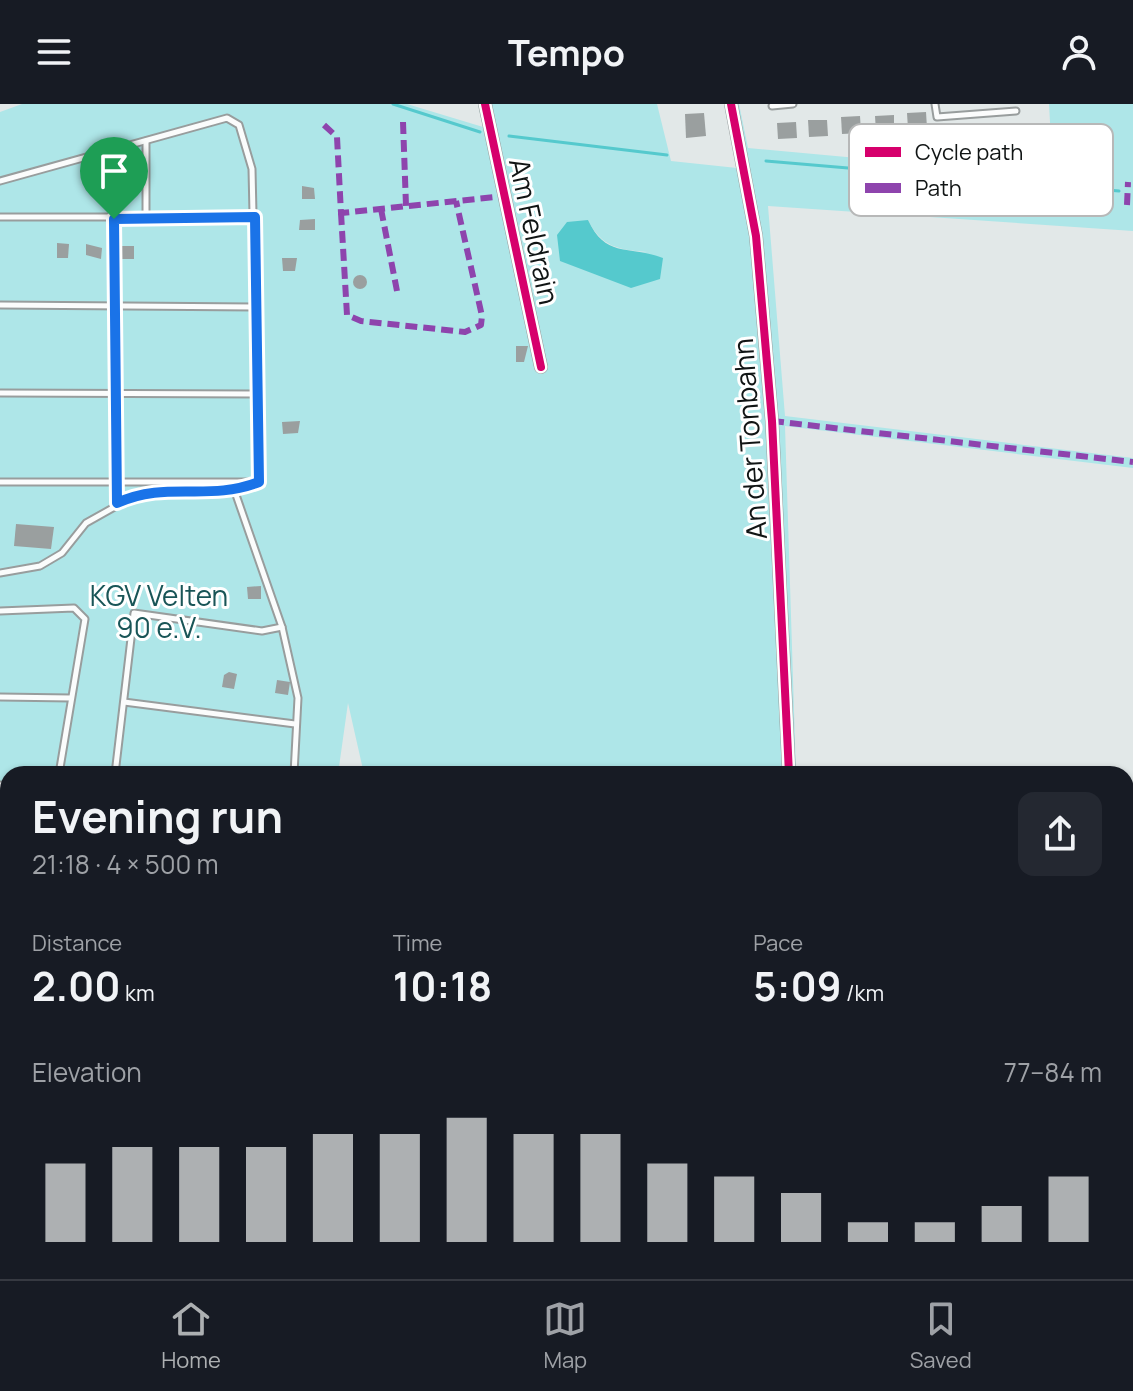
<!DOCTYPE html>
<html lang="en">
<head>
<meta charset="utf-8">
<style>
  :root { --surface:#171b24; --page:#242831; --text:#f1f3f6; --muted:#9ea1a6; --line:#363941; --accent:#adb0b2 }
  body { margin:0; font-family:Manrope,sans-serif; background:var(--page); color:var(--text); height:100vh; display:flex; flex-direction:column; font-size:30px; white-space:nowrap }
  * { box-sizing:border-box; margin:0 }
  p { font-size:26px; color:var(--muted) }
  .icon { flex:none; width:44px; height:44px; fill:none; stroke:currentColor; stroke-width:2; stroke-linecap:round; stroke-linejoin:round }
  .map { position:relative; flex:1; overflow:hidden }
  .drawer { position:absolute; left:0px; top:662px; width:1134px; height:514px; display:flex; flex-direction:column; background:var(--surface); border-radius:24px 24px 0 0; box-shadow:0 2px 6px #0004 }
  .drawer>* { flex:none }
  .pin { position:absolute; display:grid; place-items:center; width:68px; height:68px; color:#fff; margin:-82px -34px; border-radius:50% 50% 50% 0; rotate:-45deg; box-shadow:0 0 8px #0007 }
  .pin .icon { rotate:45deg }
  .round { display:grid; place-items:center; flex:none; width:84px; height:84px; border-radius:16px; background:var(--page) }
  .summary { display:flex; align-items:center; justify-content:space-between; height:136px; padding:0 32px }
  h1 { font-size:44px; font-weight:700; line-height:60px }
  .figures { display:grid; grid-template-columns:repeat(3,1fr); gap:12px; height:136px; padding:8px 32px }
  .figures div { display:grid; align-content:center }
  .figures b { font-size:40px; font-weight:700 }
  .figures small { font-size:22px; font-weight:400 }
  .figures p { font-size:22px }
  .chart { height:224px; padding:16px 32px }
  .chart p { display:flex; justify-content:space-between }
  .chart svg { width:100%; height:144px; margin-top:8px; stroke:var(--accent); stroke-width:6 }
  header { display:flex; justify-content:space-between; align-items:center; height:104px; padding:0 32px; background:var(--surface); font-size:36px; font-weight:700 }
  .menu { display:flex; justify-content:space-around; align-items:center; height:112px; border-top:2px solid var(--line); background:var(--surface); font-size:22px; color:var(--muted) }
  .menu a { display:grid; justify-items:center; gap:4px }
  .menu .on { color:var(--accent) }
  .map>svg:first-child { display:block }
  .green { fill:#aee6e8; fill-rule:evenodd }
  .water { fill:#55c9cd }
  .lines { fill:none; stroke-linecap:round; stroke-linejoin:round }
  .stream { stroke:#55c9cd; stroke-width:3 }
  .building { fill:#9a9f9f }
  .service-casing { stroke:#989d9d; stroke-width:9 }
  .minor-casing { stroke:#989d9d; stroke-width:14 }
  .service { stroke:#fbfcfc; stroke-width:5 }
  .minor { stroke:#fbfcfc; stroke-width:10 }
  .quiet { stroke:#8e44ad; stroke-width:6; stroke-dasharray:12 6; stroke-linecap:butt }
  .cycleway-casing { stroke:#fff; stroke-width:13 }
  .cycleway { stroke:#d6006c; stroke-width:8 }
  .route-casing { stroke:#fff; stroke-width:16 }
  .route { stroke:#1a73e8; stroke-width:10 }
  .labels { text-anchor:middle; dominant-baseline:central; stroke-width:6; stroke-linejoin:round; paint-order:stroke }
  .street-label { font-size:28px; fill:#101414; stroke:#fff }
  .park-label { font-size:28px; fill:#195557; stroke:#fff }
  .key { fill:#fff; stroke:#b7b8b8; stroke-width:2 }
  .key-label { font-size:22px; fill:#101414 }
</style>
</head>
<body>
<header><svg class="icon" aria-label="menu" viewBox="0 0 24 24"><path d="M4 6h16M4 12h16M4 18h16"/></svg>Tempo<svg class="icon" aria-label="person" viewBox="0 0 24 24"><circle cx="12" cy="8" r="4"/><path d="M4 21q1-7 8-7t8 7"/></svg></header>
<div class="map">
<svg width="1133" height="1175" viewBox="0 0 1133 1175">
  <rect width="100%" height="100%" fill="#e2e8e8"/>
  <g class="green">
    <path d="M 22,0 L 407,0 L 483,23 L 478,0 L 657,0 L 671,57 L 737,64 L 724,0 L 739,0 L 748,44 L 1053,72 L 1049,0 L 1133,0 L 1133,127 L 768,102 L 785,312 L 1133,354 L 1133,364 L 785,322 L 796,670 L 364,670 L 348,599 L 338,670 L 8,670 L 8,907 L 0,907 L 0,8 ZM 588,116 C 601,143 619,146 647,148 L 560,157 Z"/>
    <polygon points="450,1168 771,1168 770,1175 450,1175"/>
  </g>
  <path class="water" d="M 588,116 C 606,155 630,141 663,154 L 660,175 L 631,184 L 560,157 L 557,131 L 567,118 Z"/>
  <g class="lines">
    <g class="stream">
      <polyline points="393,0 480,28"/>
      <polyline points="509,32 667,51"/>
      <polyline points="766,57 1119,87"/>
    </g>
  </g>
  <g class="building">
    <polygon points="926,8 927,24 908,25 907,9"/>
    <polygon points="704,9 706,32 686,34 685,10"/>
    <polygon points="894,11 894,27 876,28 875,12"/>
    <polygon points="860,12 861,29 842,30 841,13"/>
    <polygon points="808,16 827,16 828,32 809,33"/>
    <polygon points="796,18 797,34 778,35 777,19"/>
    <polygon points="302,82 314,84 315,95 302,95"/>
    <polygon points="112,84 126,84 126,93 112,97"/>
    <polygon points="315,115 315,126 299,126 300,116"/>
    <polygon points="57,139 69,140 68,154 57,154"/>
    <polygon points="86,140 102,144 101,155 86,151"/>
    <polygon points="121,142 134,142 134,155 122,155"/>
    <polygon points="282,154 297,154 295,167 283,167"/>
    <circle cx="360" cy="178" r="7"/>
    <polygon points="516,242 528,242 524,258 516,258"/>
    <polygon points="300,317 298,329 283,330 282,318"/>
    <polygon points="16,420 54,423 51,445 14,442"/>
    <polygon points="261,482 261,495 248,495 247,483"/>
    <polygon points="229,568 237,570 234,585 222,583 224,571"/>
    <polygon points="277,576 290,578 288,591 275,589"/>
  </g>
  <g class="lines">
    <defs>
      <g id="service">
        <polyline points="935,0 937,13 1016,7"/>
        <polyline points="772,2 793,0"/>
        <polyline points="0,77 227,14 239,21 252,65 259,378 235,388"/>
        <polyline points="0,113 255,113"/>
        <polyline points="114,115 117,399"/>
        <polyline points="146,115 146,37"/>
        <polyline points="0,201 254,203"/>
        <polyline points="0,289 257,290"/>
        <polyline points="0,378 254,378"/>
        <polyline points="0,469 40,462 62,449 86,419 143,387 235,388 282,523 298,594 294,670"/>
        <polyline points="0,507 74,504 85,515 59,670"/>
        <polyline points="0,593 71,594"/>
        <polyline points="124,598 295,620"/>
        <polyline points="115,670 134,509 262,527 282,523"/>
        <polyline points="0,681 8,682"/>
        <polyline points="0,770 8,770"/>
        <polyline points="0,858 8,858"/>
      </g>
      <g id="minor">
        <polyline points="485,0 541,263"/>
        <polyline points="731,0 756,132 772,317 789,670"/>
        <polyline points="1,1149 3,1175"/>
        <polyline points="173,1168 173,1175"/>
        <polyline points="354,1168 355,1175"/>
        <polyline points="462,1168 463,1175"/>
      </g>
    </defs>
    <use href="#service" class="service-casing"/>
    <use href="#minor" class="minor-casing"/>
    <use href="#service" class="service"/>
    <use href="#minor" class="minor"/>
    <g class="quiet">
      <polyline points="403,18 406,102"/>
      <polyline points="324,21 337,33 341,109 505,92"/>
      <polyline points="1127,101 1128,78"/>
      <polyline points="381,105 397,187"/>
      <polyline points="341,109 347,211 361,217 465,228 481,221 482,212 456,97"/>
      <polyline points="772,317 1133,358"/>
      <polyline points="783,1168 788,1175"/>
    </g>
    <defs>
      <g id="cycleway">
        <polyline points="485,0 541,263"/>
        <polyline points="731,0 756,132 772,317 789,670"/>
      </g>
    </defs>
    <use href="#cycleway" class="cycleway-casing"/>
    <use href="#cycleway" class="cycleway"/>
  </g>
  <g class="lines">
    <defs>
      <path id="route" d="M 255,113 L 259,378 C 208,398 167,376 117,399 L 114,115 Z"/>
    </defs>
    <use href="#route" class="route-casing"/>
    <use href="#route" class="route"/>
  </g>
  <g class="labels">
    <g class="street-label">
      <text transform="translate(535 127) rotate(78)">Am Feldrain</text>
      <text transform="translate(749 335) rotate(-94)">An der Tonbahn</text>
    </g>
    <g class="park-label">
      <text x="159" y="491">KGV Velten<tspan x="159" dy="32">90 e.V.</tspan></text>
    </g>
  </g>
  <rect x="849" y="20" width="264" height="92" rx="12" class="key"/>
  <rect x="865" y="43" width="36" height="10" fill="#d6006c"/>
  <rect x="865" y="79" width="36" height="10" fill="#8e44ad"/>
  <g class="key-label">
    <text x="915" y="56">Cycle path</text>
    <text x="915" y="92">Path</text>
  </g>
</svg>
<div class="pin" style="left:114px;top:115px;background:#1e9e55"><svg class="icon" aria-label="arrive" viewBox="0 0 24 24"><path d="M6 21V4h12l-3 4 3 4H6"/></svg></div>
<section class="drawer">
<div class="summary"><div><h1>Evening run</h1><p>21:18 · 4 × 500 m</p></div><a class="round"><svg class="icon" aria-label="share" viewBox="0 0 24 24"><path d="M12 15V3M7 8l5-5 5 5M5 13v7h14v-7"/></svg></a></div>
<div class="figures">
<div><p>Distance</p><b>2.00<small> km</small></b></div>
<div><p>Time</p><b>10:18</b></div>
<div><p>Pace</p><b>5:09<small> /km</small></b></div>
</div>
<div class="chart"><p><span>Elevation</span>77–84 m</p>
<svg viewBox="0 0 160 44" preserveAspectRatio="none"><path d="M5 44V20M15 44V15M25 44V15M35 44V15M45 44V11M55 44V11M65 44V6M75 44V11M85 44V11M95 44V20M105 44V24M115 44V29M125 44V38M135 44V38M145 44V33M155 44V24"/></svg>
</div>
</section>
</div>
<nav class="menu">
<a class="on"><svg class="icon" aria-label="home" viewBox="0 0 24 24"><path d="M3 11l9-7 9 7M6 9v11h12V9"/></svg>Home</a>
<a><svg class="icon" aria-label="map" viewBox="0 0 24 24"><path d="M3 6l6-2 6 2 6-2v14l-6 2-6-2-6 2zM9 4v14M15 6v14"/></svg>Map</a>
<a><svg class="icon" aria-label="saved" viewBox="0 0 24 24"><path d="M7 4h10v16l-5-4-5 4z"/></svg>Saved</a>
</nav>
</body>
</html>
